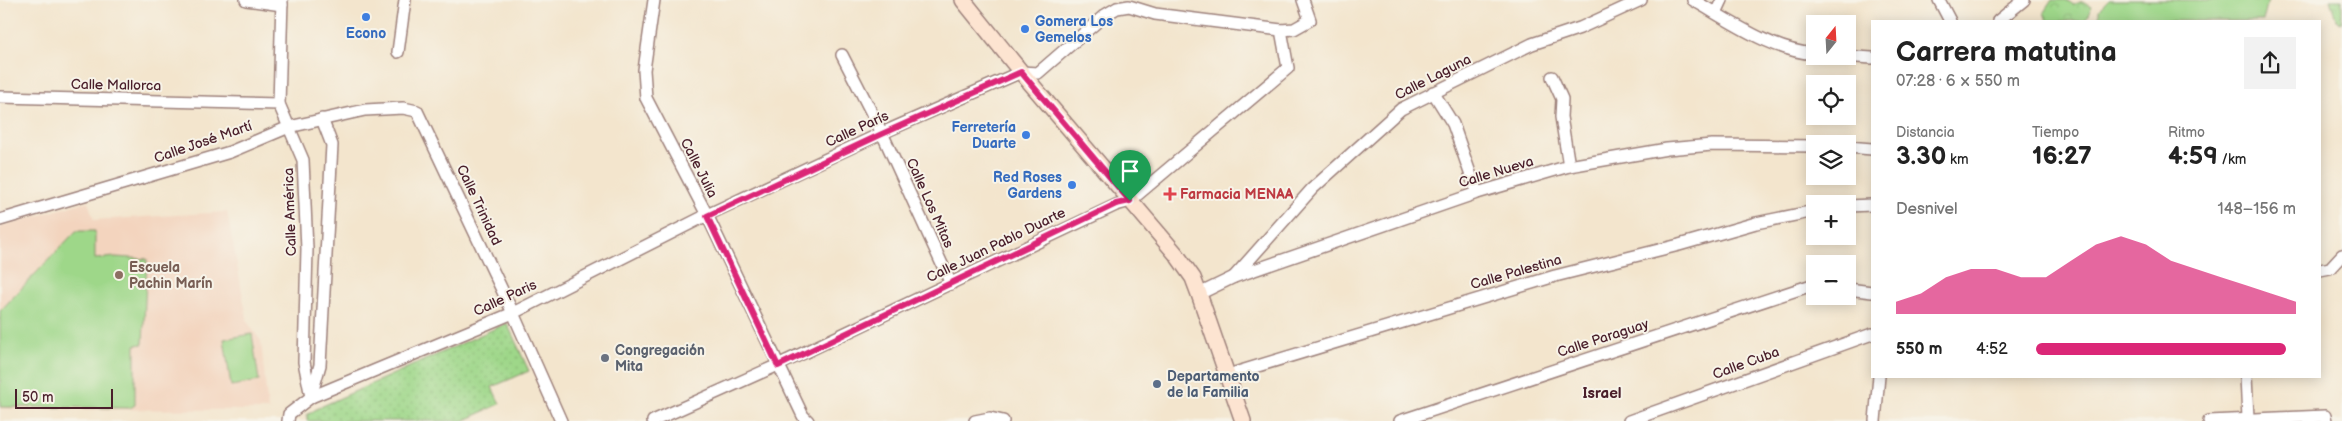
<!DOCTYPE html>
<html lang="es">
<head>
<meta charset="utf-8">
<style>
  :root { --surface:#fff; --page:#f2f2f2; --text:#222; --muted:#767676; --accent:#db2777 }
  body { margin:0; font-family:"Balsamiq Sans",sans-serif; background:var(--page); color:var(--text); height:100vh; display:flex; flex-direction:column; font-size:19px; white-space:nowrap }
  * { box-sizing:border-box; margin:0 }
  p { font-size:16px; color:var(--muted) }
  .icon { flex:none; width:28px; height:28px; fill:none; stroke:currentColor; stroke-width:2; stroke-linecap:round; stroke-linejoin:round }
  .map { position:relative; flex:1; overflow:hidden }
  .side { position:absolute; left:1871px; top:20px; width:450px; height:358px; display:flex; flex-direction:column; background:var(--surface); border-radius:0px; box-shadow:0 2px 12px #0003 }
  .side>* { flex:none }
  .needle { width:32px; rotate:18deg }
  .tools { position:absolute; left:1806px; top:15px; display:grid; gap:10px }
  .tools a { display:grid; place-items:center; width:50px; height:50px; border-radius:0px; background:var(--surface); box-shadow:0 2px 12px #0003; font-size:25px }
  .scale { position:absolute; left:15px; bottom:12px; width:98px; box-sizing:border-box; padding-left:5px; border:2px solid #4a1f2b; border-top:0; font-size:14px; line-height:18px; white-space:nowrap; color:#4a1f2b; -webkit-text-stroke:4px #f7f3e8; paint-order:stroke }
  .pin { position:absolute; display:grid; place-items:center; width:42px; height:42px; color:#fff; margin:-51px -21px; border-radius:50% 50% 50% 0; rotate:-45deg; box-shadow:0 0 5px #0007 }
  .pin .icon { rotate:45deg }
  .round { display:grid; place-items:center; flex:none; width:52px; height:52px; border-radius:0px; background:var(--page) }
  .headline { display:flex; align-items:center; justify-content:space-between; height:85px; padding:0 25px }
  h1 { font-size:28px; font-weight:800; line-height:38px }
  .figures { display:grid; grid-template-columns:repeat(3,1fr); gap:8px; height:85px; padding:5px 25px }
  .figures div { display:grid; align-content:center }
  .figures b { font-size:25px; font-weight:800 }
  .figures small { font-size:14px; font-weight:400 }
  .figures p { font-size:14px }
  .chart { height:140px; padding:10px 25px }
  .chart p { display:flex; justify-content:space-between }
  .chart svg { width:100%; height:90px; margin-top:5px; fill:var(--accent); opacity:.7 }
  ul { padding:0 25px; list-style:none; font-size:16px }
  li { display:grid; grid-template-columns:80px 60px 1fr; align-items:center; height:38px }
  li i { height:12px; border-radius:6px; background:var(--accent) }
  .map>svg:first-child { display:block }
  .built { fill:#f3d4be }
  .grass { fill:url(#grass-dots); stroke:#747b5a }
  .wetland { fill:url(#wetland-marsh); stroke:#747b5a }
  .park { fill:url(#park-crowns); stroke:#747b5a }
  .pitch { fill:#9ed789; stroke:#747b5a }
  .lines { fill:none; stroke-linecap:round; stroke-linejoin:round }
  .street-casing { stroke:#9e827c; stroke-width:14 }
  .secondary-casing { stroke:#9e827c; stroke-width:18 }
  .street { stroke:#fff; stroke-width:11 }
  .secondary { stroke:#fde4d1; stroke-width:15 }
  .route-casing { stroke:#fff; stroke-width:10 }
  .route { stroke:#db2777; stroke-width:6 }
  .shop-dot { fill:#3f7fe0; stroke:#f7f3e8; stroke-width:2 }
  .health-dot { fill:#e0444e; stroke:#f7f3e8; stroke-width:2 }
  .education-dot { fill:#8d6e63; stroke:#f7f3e8; stroke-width:2 }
  .worship-dot { fill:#6b7280; stroke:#f7f3e8; stroke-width:2 }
  .service-dot { fill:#5c6f8a; stroke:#f7f3e8; stroke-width:2 }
  .labels { text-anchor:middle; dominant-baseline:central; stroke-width:4; stroke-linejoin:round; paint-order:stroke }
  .shop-label { font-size:14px; font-weight:bold; fill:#366cbe; stroke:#f7f3e8; text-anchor:end }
  .street-label { font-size:14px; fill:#4a1f2b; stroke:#f7f3e8 }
  .health-label { font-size:14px; font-weight:bold; fill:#be3a42; stroke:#f7f3e8; text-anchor:start }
  .education-label { font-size:14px; font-weight:bold; fill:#785e54; stroke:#f7f3e8; text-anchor:start }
  .worship-label { font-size:14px; font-weight:bold; fill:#5b616d; stroke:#f7f3e8; text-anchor:start }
  .service-label { font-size:14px; font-weight:bold; fill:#4e5e75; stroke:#f7f3e8; text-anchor:start }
  .neighbourhood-label { font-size:15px; font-weight:bold; fill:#4a1f2b; stroke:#f7f3e8 }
</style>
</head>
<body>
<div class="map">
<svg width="2342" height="421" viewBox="0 0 2342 421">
  <defs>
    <pattern id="grass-dots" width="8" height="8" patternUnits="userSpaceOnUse" patternTransform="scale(1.25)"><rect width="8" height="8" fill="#9ed789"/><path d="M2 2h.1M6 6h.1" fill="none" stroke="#8ab876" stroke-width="1.8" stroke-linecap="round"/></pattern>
    <pattern id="wetland-marsh" width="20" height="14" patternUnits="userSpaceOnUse" patternTransform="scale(1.25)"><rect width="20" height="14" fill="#9ed789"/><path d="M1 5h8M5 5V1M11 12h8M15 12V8" fill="none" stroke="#8ab876"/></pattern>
    <pattern id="park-crowns" width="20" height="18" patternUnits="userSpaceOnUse" patternTransform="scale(1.25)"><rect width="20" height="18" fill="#9ed789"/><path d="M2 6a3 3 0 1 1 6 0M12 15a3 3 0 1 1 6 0" fill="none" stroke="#8ab876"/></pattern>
  </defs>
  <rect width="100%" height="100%" fill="#f7f3e8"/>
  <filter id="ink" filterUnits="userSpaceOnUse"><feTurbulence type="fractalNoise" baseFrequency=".02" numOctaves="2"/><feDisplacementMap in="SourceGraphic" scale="10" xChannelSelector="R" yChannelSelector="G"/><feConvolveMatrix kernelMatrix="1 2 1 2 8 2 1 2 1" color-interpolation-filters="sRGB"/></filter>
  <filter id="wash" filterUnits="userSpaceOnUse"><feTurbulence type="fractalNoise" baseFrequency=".0096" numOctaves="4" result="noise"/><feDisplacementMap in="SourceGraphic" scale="20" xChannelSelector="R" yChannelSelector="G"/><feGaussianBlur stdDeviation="1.12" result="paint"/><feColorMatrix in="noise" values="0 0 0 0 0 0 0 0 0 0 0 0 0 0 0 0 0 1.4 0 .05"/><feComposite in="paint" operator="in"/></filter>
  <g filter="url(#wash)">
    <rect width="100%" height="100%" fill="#f3e5cd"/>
    <polygon class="built" points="88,201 94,220 227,212 248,323 261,341 268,410 0,409 0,227"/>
    <polygon class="grass" points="507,323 529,371 492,387 500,404 463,421 307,421 307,415 318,408"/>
    <polygon class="wetland" points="2330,0 2342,0 2342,23 2337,21"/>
    <polygon class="park" points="2052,0 2066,0 2074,5 2082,2 2092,7 2085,21 2047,21 2044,12"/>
    <g class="pitch">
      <polygon points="2109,0 2268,0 2263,21 2099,21 2099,10"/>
      <polygon points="76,231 95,231 95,259 115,257 147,259 143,344 135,345 135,405 130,408 0,407 0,311"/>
      <polygon points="252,334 259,381 231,386 224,339"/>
    </g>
  </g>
  <g filter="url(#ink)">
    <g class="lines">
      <defs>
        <g id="street">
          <polyline points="246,0 282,5"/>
          <polyline points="282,0 279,104 303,160 307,249 304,362 311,397"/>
          <polyline points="654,0 644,70 646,98 707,215 803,416 808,421"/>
          <path d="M 1693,0 C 1730,21 1772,51 1815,54"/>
          <polyline points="1939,0 1950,21"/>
          <polyline points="1716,13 1722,0"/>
          <polyline points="1998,21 2024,0"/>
          <polyline points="398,52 405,0"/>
          <polyline points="842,55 882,133 951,284"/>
          <polyline points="1842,56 1872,58"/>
          <polyline points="1552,77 1562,99 1561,117 1569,166"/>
          <polyline points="1433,92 1453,124 1477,193"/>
          <polyline points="0,97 279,104"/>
          <polyline points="1848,147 1872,149"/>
          <polyline points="1848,206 1872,205"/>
          <polyline points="0,220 230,152 289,127 365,110 403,108 417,111 513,313 561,421"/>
          <polyline points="2320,270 2330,268 2342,255"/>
          <polyline points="1234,277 1312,189 1401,109 1532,44 1580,28 1641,0"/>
          <polyline points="1848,289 1872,292"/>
          <polyline points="1199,294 1234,277 1477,193 1569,166 1667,149 1712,145 1815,146"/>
          <polyline points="1228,375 1555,276 1679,245 1756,223 1815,211"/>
          <polyline points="2246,376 2248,418"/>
          <polyline points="312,393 320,365 332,145 322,119"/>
          <polyline points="288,421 289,414 311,397 513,313 707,215 882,133 1021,72 1038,73 1105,15 1117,8 1129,6 1155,14 1281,30 1294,29 1310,20 1303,0"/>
          <polyline points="653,421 778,365 1116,205 1130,201 1288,68 1281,30"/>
          <polyline points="975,421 990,418 1003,421"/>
          <polyline points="1400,421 1815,284"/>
          <polyline points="1629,421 1872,334"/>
          <polyline points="1875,421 1879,376"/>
          <polyline points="2209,421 2325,416 2326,421"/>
        </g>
        <polyline id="secondary" points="963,0 1021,72 1176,254 1193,278 1199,294 1243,421"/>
      </defs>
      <use href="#street" class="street-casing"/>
      <use href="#secondary" class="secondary-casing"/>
      <use href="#street" class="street"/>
      <use href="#secondary" class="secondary"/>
    </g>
  </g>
  <g class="lines" filter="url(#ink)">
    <defs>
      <polygon id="route" points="1021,72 1130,201 1116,204 778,366 707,216 882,134"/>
    </defs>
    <use href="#route" class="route-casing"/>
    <use href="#route" class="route"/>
  </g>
  <g class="shop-dot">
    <circle cx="366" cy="17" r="5"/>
    <circle cx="1025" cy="29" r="5"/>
    <circle cx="1026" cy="135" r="5"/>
    <circle cx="1072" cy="185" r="5"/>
  </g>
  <path class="health-dot" d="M1167.5 186.5h5v5h5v5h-5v5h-5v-5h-5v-5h5z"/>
  <circle class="education-dot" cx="119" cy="275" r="5"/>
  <circle class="worship-dot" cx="605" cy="358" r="5"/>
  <circle class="service-dot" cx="1157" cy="384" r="5"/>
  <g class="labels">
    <g class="shop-label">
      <text x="1035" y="21" text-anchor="start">Gomera Los<tspan x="1035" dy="16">Gemelos</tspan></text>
      <text x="366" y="33" text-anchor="middle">Econo</text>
      <text x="1016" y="127">Ferretería<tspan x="1016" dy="16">Duarte</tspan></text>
      <text x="1062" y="177">Red Roses<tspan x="1062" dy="16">Gardens</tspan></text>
    </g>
    <g class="street-label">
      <text transform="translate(1433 77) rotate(-27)">Calle Laguna</text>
      <text transform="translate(116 85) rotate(1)">Calle Mallorca</text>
      <text transform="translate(857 129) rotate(-25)">Calle París</text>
      <text transform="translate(203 142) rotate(-19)">Calle José Martí</text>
      <text transform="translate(699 168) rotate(63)">Calle Julia</text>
      <text transform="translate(1496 172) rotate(-17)">Calle Nueva</text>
      <text transform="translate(930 203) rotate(66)">Calle Los Mitas</text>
      <text transform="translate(479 205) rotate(65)">Calle Trinidad</text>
      <text transform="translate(290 212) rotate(-92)">Calle América</text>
      <text transform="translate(996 245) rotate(-26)">Calle Juan Pablo Duarte</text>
      <text transform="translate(1516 272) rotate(-16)">Calle Palestina</text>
      <text transform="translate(505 298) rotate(-25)">Calle Paris</text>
      <text transform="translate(1603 338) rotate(-18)">Calle Paraguay</text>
      <text transform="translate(1746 363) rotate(-20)">Calle Cuba</text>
    </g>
    <g class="health-label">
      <text x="1180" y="194">Farmacia MENAA</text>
    </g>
    <g class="education-label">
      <text x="129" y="267">Escuela<tspan x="129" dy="16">Pachin Marín</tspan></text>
    </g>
    <g class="worship-label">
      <text x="615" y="350">Congregación<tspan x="615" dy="16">Mita</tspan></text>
    </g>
    <g class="service-label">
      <text x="1167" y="376">Departamento<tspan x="1167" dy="16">de la Familia</tspan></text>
    </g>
    <g class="neighbourhood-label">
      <text x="1602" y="393">Israel</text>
    </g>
  </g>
</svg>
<div class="tools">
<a><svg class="needle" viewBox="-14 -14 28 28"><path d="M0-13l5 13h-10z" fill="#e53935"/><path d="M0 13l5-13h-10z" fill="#767676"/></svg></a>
<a><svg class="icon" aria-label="locate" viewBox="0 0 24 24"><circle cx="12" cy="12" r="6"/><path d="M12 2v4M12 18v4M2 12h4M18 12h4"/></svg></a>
<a><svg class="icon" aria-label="layers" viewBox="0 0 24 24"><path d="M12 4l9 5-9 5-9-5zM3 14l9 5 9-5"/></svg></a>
<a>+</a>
<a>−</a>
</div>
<div class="scale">50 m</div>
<div class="pin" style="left:1130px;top:201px;background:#1e9e55"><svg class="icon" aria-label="arrive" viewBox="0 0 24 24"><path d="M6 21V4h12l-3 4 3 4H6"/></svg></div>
<section class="side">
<div class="headline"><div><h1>Carrera matutina</h1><p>07:28 · 6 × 550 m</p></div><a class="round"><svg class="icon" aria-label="share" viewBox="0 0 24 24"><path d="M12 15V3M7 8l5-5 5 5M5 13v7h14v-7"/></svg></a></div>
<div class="figures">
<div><p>Distancia</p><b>3.30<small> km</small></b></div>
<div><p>Tiempo</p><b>16:27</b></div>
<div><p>Ritmo</p><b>4:59<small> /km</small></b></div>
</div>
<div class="chart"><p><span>Desnivel</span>148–156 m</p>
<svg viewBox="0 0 160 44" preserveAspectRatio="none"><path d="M0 44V38L10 34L20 26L30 22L40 22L50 26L60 26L70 18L80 10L90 6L100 10L110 18L120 22L130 26L140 30L150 34L160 38V44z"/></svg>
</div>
<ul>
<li><b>550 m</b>4:52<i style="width:96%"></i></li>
</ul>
</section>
</div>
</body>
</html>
